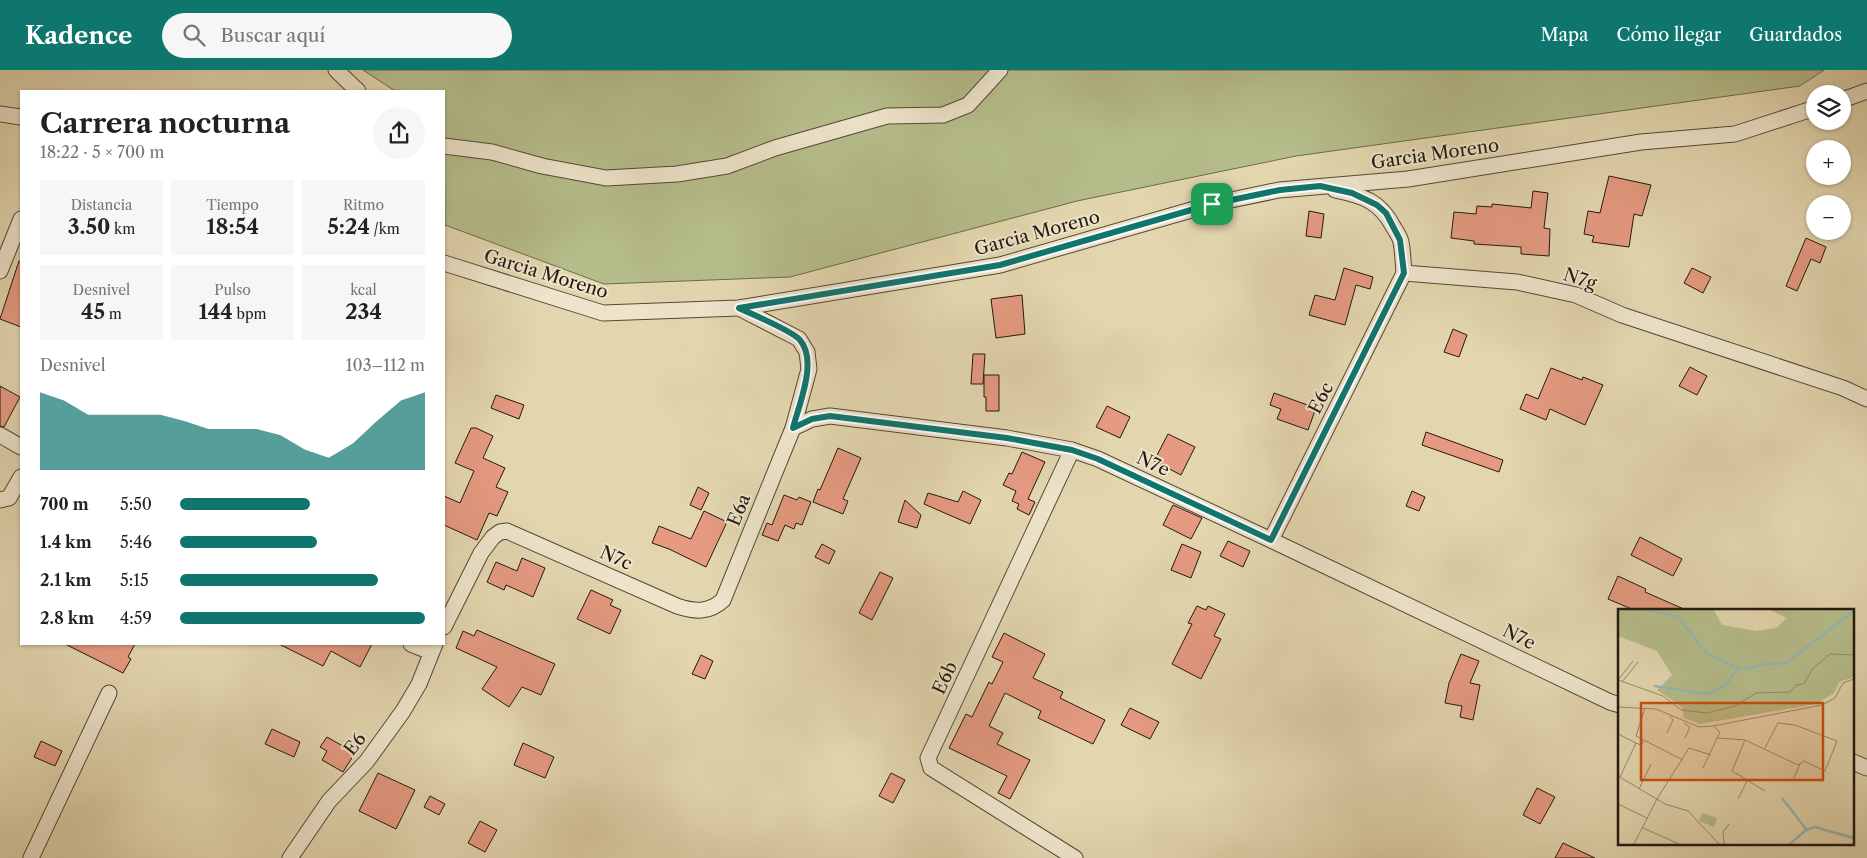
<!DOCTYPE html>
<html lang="es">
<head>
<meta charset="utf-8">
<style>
  :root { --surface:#fff; --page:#f6f6f6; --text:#222; --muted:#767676; --accent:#0f766e }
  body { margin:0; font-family:"Libre Caslon Text",serif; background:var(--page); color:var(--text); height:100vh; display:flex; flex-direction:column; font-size:19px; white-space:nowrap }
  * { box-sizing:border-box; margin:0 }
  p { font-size:16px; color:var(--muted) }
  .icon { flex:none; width:28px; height:28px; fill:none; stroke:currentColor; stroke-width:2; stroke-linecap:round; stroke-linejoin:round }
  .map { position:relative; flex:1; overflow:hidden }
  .panel { position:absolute; left:20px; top:20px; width:425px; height:555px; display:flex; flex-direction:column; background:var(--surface); border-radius:0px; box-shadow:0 1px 4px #0004 }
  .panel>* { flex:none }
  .tools { position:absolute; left:1806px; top:15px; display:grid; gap:10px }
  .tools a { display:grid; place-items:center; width:45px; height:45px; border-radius:50%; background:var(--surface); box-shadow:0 1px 4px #0004; font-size:25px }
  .pin { position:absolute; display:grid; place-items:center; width:42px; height:42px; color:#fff; margin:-21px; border-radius:10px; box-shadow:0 2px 8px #0006 }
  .round { display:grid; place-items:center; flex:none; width:52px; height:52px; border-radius:26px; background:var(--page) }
  .head { display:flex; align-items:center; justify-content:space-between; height:85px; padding:0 20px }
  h1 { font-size:28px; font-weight:700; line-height:38px }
  .stats { display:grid; grid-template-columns:repeat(3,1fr); gap:8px; height:85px; padding:5px 20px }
  .stats div { display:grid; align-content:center; border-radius:0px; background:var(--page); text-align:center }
  .stats b { font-size:21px; font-weight:700 }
  .stats small { font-size:14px; font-weight:400 }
  .stats p { font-size:14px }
  .chart { height:140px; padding:10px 20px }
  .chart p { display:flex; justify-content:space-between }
  .chart svg { width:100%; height:90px; margin-top:5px; fill:var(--accent); opacity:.7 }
  ul { padding:0 20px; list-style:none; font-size:16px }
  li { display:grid; grid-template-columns:80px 60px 1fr; align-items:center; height:38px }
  li i { height:12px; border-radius:6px; background:var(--accent) }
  header { display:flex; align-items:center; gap:30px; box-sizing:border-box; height:70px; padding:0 25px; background:var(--accent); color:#fff }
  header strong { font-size:24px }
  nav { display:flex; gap:28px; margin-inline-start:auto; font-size:18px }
  .search { width:350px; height:45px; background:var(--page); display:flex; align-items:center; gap:12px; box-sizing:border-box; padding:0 18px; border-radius:28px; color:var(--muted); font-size:19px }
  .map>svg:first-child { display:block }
  .green { fill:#b5bd8a; stroke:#6c6b4c }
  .building { fill:#e59a81; stroke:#23190f }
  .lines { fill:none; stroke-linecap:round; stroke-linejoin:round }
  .minor-casing { stroke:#534837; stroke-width:17 }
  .minor { stroke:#ede4cb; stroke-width:15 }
  .route-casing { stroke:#fff; stroke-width:10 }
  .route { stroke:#0f766e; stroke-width:6 }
  .labels { text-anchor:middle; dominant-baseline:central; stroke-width:4; stroke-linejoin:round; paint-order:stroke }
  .street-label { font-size:18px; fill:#23190f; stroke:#ede4cb }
  .inset-river { fill:none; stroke:#98b7b4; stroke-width:2.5 }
  .inset-road { fill:none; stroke:#968a6f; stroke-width:1 }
  .view { fill:#ca4f0c; fill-opacity:0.15; stroke:#ca4f0c; stroke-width:2.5 }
  .inset-edge { fill:none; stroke:#23190f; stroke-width:2.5 }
</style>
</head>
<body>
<header>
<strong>Kadence</strong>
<div class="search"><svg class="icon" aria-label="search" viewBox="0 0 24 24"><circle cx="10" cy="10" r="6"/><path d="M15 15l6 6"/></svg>Buscar aquí</div>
<nav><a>Mapa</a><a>Cómo llegar</a><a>Guardados</a></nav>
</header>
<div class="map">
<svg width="1867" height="788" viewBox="0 0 1867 788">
  <rect width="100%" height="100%" fill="#e3d6af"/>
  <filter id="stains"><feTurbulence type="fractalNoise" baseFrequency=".004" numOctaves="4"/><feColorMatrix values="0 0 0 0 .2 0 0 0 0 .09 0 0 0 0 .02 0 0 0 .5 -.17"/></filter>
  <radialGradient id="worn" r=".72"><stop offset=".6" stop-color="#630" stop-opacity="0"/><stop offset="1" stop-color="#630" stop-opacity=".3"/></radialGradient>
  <polygon class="green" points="363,0 1824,0 1800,16 1296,86 1077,131 790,207 604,214 445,155 444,21 395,21"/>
  <g class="building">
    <polygon points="1609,106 1651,115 1642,146 1634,144 1629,177 1592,172 1594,166 1584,164 1588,141 1600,143"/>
    <polygon points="1533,121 1548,123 1544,158 1550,159 1549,186 1521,184 1521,177 1474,174 1474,171 1451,168 1454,142 1476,144 1477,136 1492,137 1492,134 1531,138"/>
    <polygon points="1309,141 1324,144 1321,168 1306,166"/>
    <polygon points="1806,168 1826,177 1820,193 1811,189 1797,221 1786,216"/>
    <polygon points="19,191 21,191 21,257 0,249"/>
    <polygon points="1344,198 1373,207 1370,219 1356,215 1345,255 1309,245 1315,225 1335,230"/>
    <polygon points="1692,198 1711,207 1703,223 1684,213"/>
    <polygon points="1022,225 1025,264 996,268 991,229"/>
    <polygon points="1453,259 1467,265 1459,287 1444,282"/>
    <polygon points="973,284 985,284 983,314 971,314"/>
    <polygon points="1690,297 1707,306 1697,325 1679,316"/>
    <polygon points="1551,298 1582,310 1583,307 1603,315 1585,355 1550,339 1546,350 1520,339 1526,324 1538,329"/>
    <polygon points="984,305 999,305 999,341 986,341 986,327 984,327"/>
    <polygon points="0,316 20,327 4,357 0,356"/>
    <polygon points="1274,323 1316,338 1308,360 1277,349 1281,339 1270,335"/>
    <polygon points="496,325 524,335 519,349 491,338"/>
    <polygon points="1107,336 1130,347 1120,368 1096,357"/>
    <polygon points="471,358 476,358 493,366 483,388 505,398 496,417 508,422 497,446 489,443 477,470 444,455 444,426 460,433 474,401 455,393"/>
    <polygon points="1426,362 1503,390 1499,402 1422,375"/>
    <polygon points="1168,364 1195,377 1181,405 1154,391"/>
    <polygon points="838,378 861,388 843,429 848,431 843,444 813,432 818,419 820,420"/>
    <polygon points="1022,382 1045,392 1028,429 1035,432 1029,445 1017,439 1019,434 1012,431 1016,421 1003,415 1009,403 1012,404"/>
    <polygon points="698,417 709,423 701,440 690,435"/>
    <polygon points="963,421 981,430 970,454 924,434 928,423 958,432"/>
    <polygon points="1412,421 1425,427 1419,441 1406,436"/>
    <polygon points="784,425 797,430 799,427 811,432 802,455 796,453 794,459 785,455 778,471 762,465 767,453 772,455"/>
    <polygon points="905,430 921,445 917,458 898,452"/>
    <polygon points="1173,435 1202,448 1191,469 1163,455"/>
    <polygon points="704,441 727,452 706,497 669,479 652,473 659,456 691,469"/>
    <polygon points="1640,467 1682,489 1673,506 1631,485"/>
    <polygon points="1228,471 1250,481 1243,497 1220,486"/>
    <polygon points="822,474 835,481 829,494 815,487"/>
    <polygon points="1182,474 1201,482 1191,508 1171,500"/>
    <polygon points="522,488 545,498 533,527 506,515 504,520 487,512 496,492 517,501"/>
    <polygon points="880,502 893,508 872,550 859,543"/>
    <polygon points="1618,506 1646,519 1645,522 1686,540 1634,540 1608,529"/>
    <polygon points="591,520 613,530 610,535 621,540 610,564 577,549"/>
    <polygon points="1197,536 1206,540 1208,536 1225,544 1214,566 1221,569 1201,609 1172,594 1192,554 1188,553"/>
    <polygon points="477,560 555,594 541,625 522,617 509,637 482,619 497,597 456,578 463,561 474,566"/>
    <polygon points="1004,563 1045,584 1033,608 1063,622 1060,628 1105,650 1093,674 1038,648 1041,641 1005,623 989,656 1003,663 997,674 1030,690 1010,729 998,723 1007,706 949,678 966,644 972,647 989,612 992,614 1003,592 992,587"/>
    <polygon points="65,574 135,574 128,587 131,589 123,603"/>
    <polygon points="279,574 372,574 360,597 331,581 323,596"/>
    <polygon points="1461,584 1479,591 1470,613 1480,615 1473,650 1460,647 1462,636 1445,633 1449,613"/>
    <polygon points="701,585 713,591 705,609 692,604"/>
    <polygon points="1130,638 1159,652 1150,669 1121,655"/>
    <polygon points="272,659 300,672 294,687 265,674"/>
    <polygon points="327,667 355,683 343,702 322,690 327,681 320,677"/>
    <polygon points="41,671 62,681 55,696 34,687"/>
    <polygon points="523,673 554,687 545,708 514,695"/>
    <polygon points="378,703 415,720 396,759 359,741"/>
    <polygon points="891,703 905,710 893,733 879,726"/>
    <polygon points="1537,718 1555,727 1540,754 1523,745"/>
    <polygon points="430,726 445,734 439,745 424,737"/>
    <polygon points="480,751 497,760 485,782 468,773"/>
    <polygon points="1563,773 1595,788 1555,788"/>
  </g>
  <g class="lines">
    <defs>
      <g id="minor">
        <polyline points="336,0 358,21"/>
        <polyline points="1842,30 1867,21"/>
        <polyline points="0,44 21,47"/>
        <polyline points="444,76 492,82 542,96 606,108 677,104 727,96 775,78 887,46 943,45 968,35 1000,0"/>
        <path d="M 1335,120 C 1364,126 1380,131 1394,158 C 1397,163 1400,167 1401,172 C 1403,182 1403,193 1404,203"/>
        <polyline points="444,193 603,243 739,238 1000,195 1212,134 1279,120 1408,109 1641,72 1735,64 1815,38"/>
        <polyline points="0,201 21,149"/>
        <polyline points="1404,203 1517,212 1576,225 1622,245 1843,318 1867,329"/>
        <polyline points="793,358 812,349 830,346 1007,368 1072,380 1098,389 1271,470 1610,632 1620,635"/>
        <polyline points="0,365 21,377"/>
        <polyline points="1072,380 928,688 931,698 1075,788"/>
        <polyline points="0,430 9,428 21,407"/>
        <polyline points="1271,470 1404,203"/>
        <path d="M 444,557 L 481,483 L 493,467 L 500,462 L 507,461 L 677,536 C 695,542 709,543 723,530 L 793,358 L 809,299 L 807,282 L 799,269 L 739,238"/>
        <polyline points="411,574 431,582"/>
        <polyline points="1853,692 1867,698"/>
        <polyline points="31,788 109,623"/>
        <polyline points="290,788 329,731 367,691 403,641 419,614 435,574"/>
      </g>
    </defs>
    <use href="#minor" class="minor-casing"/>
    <use href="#minor" class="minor"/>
  </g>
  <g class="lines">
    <defs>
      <path id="route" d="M 1320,116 L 1352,123 L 1377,135 L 1386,143 L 1400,170 L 1404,203 L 1271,470 L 1098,389 L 1072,380 L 1007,368 L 830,346 L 812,349 L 793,358 C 799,334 818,291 800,270 C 793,261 751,244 739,238 L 1000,195 L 1212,134 L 1280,120 Z"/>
    </defs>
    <use href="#route" class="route-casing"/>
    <use href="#route" class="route"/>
  </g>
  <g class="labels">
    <g class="street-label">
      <text transform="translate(1435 84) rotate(-8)">Garcia Moreno</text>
      <text transform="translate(1037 163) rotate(-15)">Garcia Moreno</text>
      <text transform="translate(546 204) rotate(17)">Garcia Moreno</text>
      <text transform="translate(1580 209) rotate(18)">N7g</text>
      <text transform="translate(1321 328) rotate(-63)">E6c</text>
      <text transform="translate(1153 394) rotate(25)">N7e</text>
      <text transform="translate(739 440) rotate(-68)">E6a</text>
      <text transform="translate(616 488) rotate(24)">N7c</text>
      <text transform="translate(1519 567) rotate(26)">N7e</text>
      <text transform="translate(945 608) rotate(-65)">E6b</text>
      <text transform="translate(355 674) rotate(-51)">E6</text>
    </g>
  </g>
  <g transform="translate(1618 539)">
    <rect width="236" height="236" fill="#e3d6af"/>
    <path d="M 0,1 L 96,1 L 104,16 L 138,22 L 158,19 L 169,9 L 152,1 L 236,1 L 236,68 L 221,73 L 216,84 L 198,95 L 82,115 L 66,109 L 64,98 L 39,81 L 54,66 L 39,42 L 0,27 ZM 84,204 L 99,209 L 96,218 L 81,212 Z" fill="#b5bd8a"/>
    <path class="inset-river" d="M 30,1 L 60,8 L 89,45 L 120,59 L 133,59 L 146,55 L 168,54 L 236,2M 36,77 L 90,85 L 108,76 L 120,59M 164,189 L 188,220M 172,235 L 188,221 L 197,218 L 236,229"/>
    <path class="inset-road" d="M 0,71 L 45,87 L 63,101 L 89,104 L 117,97 L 138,84 L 172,83 L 178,76 L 186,75 L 195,59 L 212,45 L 236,46M 0,71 L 15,52M 4,73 L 20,53M 0,98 L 38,100 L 81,118 L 95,117 L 204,96 L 217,89 L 225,74 L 236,70M 27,99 L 18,127 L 65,151M 66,114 L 72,118 L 67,129M 49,124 L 55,111 L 52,107M 0,125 L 18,134M 100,129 L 127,131 L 180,156 L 186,152 L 207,162 L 219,132 L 177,116 L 160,114M 127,131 L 114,162 L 147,182M 147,139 L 160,114M 85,159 L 102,123 L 96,118M 0,167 L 47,195 L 70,202 L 101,235M 2,168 L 18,134 L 23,136 L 26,132M 176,169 L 182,155M 21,180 L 33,155M 120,190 L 129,172M 0,195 L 29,209M 25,219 L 61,235M 16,235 L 39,190 L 71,139 L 93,146M 106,235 L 105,223 L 111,215"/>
    <path class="view" d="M 23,94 L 205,94 L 205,171 L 23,171 Z"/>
    <rect width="236" height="236" class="inset-edge"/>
  </g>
  <rect width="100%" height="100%" filter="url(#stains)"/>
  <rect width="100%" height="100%" fill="url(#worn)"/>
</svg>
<div class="tools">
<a><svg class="icon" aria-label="layers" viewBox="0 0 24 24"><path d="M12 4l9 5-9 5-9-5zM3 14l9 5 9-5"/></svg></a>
<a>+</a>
<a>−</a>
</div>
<div class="pin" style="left:1212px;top:134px;background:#1e9e55"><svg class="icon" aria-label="arrive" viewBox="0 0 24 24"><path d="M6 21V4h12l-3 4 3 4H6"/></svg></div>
<section class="panel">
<div class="head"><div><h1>Carrera nocturna</h1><p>18:22 · 5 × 700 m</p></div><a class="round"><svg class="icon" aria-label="share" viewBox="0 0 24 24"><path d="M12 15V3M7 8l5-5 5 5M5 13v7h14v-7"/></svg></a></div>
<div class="stats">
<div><p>Distancia</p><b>3.50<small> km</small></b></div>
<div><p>Tiempo</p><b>18:54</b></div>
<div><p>Ritmo</p><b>5:24<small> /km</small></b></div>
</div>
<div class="stats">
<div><p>Desnivel</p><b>45<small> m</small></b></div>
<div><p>Pulso</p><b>144<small> bpm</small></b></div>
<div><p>kcal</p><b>234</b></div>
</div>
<div class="chart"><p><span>Desnivel</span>103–112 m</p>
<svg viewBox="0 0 160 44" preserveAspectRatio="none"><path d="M0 44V6L10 10L20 17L30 17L40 17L50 17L60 20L70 24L80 24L90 24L100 27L110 34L120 38L130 31L140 20L150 10L160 6V44z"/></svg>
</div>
<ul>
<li><b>700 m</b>5:50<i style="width:53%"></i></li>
<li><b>1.4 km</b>5:46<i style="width:56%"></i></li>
<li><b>2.1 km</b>5:15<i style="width:81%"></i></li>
<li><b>2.8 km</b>4:59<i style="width:100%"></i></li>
</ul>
</section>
</div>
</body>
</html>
